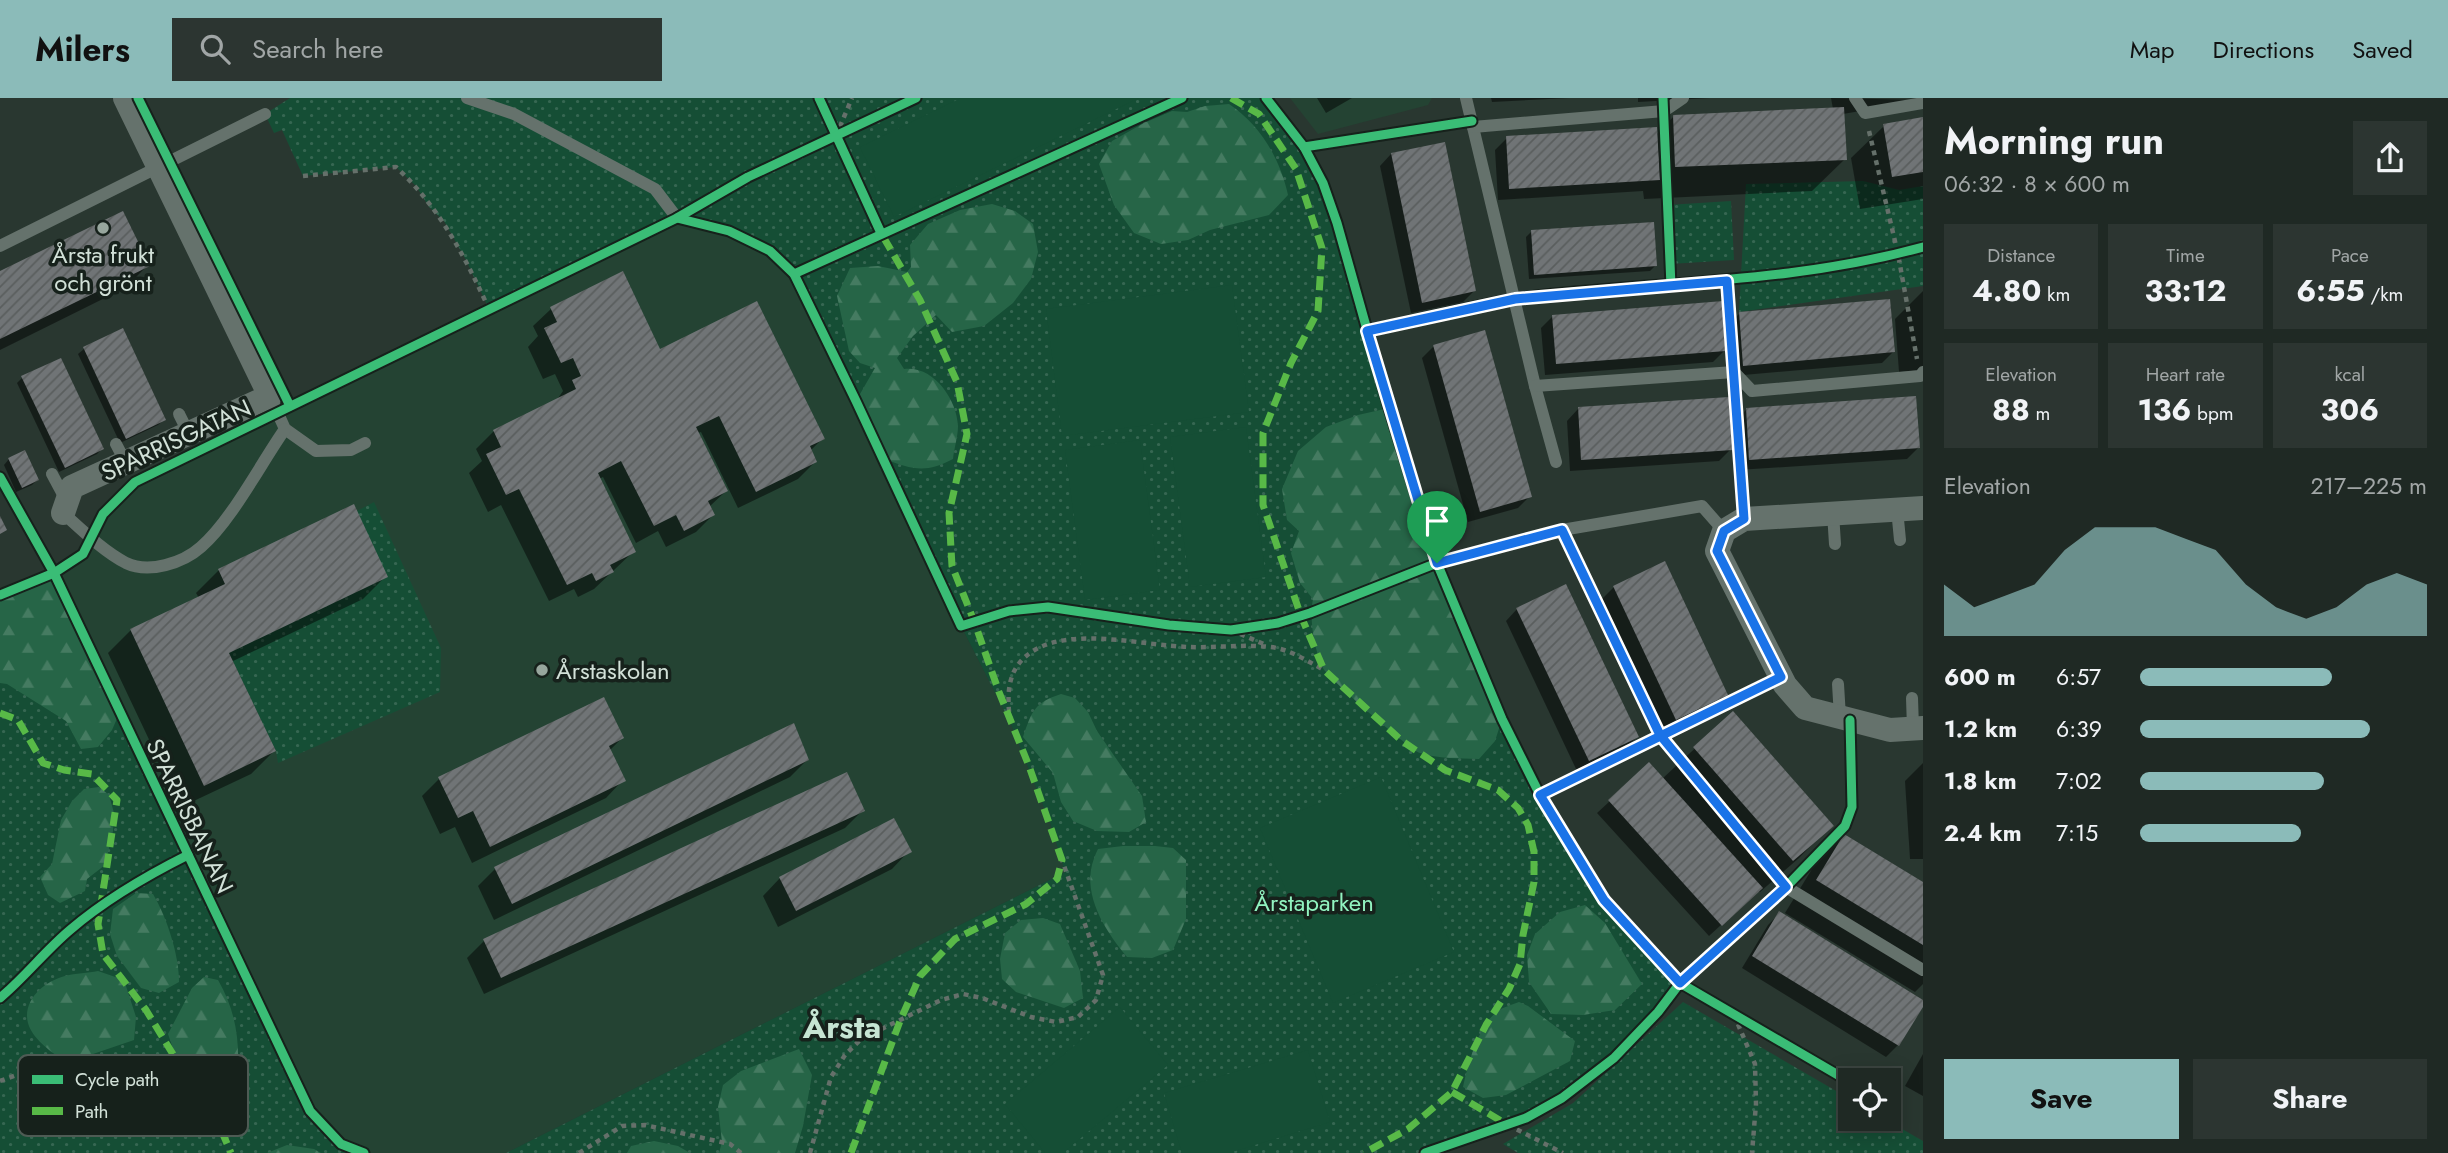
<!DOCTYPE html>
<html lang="en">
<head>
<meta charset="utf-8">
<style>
  :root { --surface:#1f2924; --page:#2c3531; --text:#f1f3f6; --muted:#a1a6a6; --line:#3c4541; --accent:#8bbbb9 }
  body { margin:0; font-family:Jost,sans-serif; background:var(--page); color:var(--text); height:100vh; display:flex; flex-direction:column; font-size:26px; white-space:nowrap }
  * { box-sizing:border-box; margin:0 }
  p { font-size:23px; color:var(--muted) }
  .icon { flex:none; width:38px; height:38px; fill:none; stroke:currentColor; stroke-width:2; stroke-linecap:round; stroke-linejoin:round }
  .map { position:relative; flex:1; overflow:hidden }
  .side { display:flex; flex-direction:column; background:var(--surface); width:525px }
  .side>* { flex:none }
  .tools { position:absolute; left:1838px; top:970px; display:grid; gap:14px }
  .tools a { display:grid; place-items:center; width:63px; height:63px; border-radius:0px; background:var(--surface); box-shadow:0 4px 18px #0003,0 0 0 2px var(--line); font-size:35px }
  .pin { position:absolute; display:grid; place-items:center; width:60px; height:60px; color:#fff; margin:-72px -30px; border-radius:50% 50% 50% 0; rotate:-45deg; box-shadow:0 0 7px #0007 }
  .pin .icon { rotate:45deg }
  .round { display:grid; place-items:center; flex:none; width:74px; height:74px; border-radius:0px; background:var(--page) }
  .head { display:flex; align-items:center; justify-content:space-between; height:119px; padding:0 21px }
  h1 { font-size:38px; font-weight:700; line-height:52px }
  .stats { display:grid; grid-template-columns:repeat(3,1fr); gap:10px; height:119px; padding:7px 21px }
  .stats div { display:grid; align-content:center; border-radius:0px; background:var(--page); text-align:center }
  .stats b { font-size:30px; font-weight:700 }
  .stats small { font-size:19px; font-weight:400 }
  .stats p { font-size:19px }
  .chart { height:196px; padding:14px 21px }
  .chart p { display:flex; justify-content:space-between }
  .chart svg { width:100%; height:126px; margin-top:7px; fill:var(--accent); opacity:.7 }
  .button { display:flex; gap:14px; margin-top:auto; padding:14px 21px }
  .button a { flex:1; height:80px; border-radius:0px; background:var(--accent); color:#111; font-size:28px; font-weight:700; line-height:80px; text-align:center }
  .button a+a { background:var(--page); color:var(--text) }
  ul { padding:0 21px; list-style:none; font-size:23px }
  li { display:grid; grid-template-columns:112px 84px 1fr; align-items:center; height:52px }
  li i { height:18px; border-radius:9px; background:var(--accent) }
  header { display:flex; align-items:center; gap:42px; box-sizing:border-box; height:98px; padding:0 35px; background:var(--accent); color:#111 }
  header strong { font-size:33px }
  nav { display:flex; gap:38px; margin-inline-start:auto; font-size:24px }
  .search { width:490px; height:63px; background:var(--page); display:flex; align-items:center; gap:18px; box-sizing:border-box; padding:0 24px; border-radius:0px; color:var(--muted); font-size:26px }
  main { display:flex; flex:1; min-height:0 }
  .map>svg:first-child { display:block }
  .built { fill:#244333 }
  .grass { fill:url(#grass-dots) }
  .forest { fill:url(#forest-firs) }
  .pitch { fill:#154e35 }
  .shadow { fill:#0007 }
  .building { fill:url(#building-hatch) }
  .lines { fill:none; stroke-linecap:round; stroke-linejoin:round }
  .path { stroke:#65706a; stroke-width:4.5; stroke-dasharray:5 5; stroke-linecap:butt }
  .lane { stroke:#65726c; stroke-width:12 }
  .street { stroke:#65726c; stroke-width:24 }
  .quiet { stroke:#58b947; stroke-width:7; stroke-dasharray:14 7; stroke-linecap:butt }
  .cycleway-casing { stroke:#16211b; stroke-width:13 }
  .cycleway { stroke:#3abd76; stroke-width:9 }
  .route-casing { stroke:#fff; stroke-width:14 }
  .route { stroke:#1a73e8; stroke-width:9 }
  .poi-dot { fill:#97a69d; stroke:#16211b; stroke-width:2.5 }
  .labels { text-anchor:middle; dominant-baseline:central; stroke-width:7; stroke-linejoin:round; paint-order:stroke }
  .poi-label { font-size:24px; fill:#d2e1d8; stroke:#16211b }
  .street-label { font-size:24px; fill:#d2e1d8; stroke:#16211b }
  .park-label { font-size:24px; fill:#91f3c0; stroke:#16211b }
  .district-label { font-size:32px; font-weight:bold; fill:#c6e5d3; stroke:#16211b }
  .key { fill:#16211b; stroke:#4e5b54; stroke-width:2 }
  .key-label { font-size:19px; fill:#d2e1d8 }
</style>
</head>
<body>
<header>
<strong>Milers</strong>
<div class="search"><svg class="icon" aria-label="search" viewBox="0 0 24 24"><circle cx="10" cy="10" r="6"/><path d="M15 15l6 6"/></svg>Search here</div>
<nav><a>Map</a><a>Directions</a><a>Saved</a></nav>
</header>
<main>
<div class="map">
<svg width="1923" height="1055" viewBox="0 0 1923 1055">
  <defs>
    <pattern id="grass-dots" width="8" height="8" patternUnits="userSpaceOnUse" patternTransform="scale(1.75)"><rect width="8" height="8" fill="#154e35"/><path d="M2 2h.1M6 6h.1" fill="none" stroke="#366752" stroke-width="1.8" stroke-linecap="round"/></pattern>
    <pattern id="forest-firs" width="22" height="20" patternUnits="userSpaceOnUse" patternTransform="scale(1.75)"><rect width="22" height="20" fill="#266547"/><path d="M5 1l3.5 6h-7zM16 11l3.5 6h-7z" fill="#457b61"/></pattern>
    <pattern id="building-hatch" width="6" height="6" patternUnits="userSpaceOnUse" patternTransform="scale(1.75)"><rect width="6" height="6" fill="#707476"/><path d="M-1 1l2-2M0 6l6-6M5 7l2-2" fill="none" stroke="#5a5e5e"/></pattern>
  </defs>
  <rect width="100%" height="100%" fill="#293730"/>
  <g class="built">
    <polygon points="1290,0 1432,0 1428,7 1318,36"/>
    <polygon points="677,120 729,133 770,153 794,176 856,303 961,528 1010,624 1050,725 1065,774 506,1055 364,1055 341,1046 310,1013 54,475 83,456 103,416 135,384"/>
  </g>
  <g class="grass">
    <path d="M 290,0 L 1266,0 L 1304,49 L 1323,85 L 1337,125 L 1389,310 L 1437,465 L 1502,622 L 1540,697 L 1604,802 L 1680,885 C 1639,939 1589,991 1527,1020 C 1495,1035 1458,1044 1425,1055 L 506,1055 L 1065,774 L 1050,725 L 1010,624 L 961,528 L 856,303 L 794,176 L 770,153 L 729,133 L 677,120 L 489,211 L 466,162 L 444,123 L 429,109 L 416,88 L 396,69 L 303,78 L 282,32 L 274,35 L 265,16 Z"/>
    <polygon points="1863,83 1899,92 1923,88 1923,188 1739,214 1746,86"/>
    <polygon points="1731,103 1734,162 1670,166 1667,107"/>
    <polygon points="374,404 441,550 440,594 278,665 276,653 229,555 357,413"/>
    <polygon points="54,475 310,1013 341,1046 364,1055 0,1055 0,497"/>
    <polygon points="1683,904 1850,1001 1850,1020 1883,1020 1923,1043 1923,1055 1518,1055 1503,1046 1573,1005"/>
  </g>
  <g class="forest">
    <path d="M 1229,6 C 1260,27 1280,60 1288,97 L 1269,117 L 1210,132 L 1188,142 L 1161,146 L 1134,135 L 1114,107 L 1099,66 L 1112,43 L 1144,25 L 1172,13 L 1187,14 L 1205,8 Z"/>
    <path d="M 992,106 L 1015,113 L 1033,126 L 1038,154 L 1031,181 L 1013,205 L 984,228 L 952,234 L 936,217 L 913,238 L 897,260 L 904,271 C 933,267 957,301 958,328 C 958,338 954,351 953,361 C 925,376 912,371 884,361 L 856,303 L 875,270 L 860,265 L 849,253 L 837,198 L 850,170 L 878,168 L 907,174 L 911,169 L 910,147 L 928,126 L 960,112 Z"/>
    <path d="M 1389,310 L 1437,465 L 1502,621 L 1495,643 L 1479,661 C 1460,660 1438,661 1420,655 C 1409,651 1327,579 1323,570 C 1314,551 1309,521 1313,501 L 1300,485 L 1291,455 L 1299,433 L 1287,422 L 1282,391 L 1298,353 L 1326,329 L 1358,317 Z"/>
    <polygon points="54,475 119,616 112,632 98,649 81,651 66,623 7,586 0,585 0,497"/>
    <path d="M 1061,596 L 1075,600 L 1088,614 L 1097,633 L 1142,698 L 1146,724 L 1129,734 L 1097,733 L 1073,723 L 1061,704 L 1053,675 L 1023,639 C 1032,613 1034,605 1061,596 Z"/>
    <polygon points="99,689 109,697 114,715 113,733 105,767 87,781 85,793 60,805 48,797 40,779 52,766 61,722 72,703 84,691"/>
    <path d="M 1123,748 L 1155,748 L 1173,750 L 1186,762 L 1186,821 L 1173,852 L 1152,860 L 1127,859 C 1108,836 1086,804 1091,772 C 1092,765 1095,757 1098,751 Z"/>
    <path d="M 136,795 L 153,796 C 167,820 179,857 179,884 L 159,895 L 141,890 L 117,858 L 110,836 L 113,811 Z"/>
    <polygon points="1585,807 1605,825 1642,886 1615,912 1583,917 1551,916 1529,884 1527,857 1535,836 1560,814"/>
    <polygon points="1043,820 1060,826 1080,873 1083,900 1064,910 1016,894 1002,881 1000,861 1005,835 1021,822"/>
    <path d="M 98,873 L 121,881 L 125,885 L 136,919 L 134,942 L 90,957 L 61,961 C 49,952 32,940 28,925 C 22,902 45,883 65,878 C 76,875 88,875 98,873 Z"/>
    <path d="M 204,879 L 218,882 C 234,910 239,936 238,968 L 224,981 L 205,975 L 175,956 L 168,936 L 192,890 Z"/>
    <path d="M 1519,904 L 1528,908 L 1575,943 L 1570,963 L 1506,997 L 1483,1000 L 1463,989 C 1468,967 1478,927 1498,913 C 1503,909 1512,907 1519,904 Z"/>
    <polygon points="799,951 812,977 803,1028 795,1055 719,1055 722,1044 718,1009 723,987 741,973"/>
    <polygon points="654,1043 678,1048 690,1055 627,1055 631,1048"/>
    <polygon points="287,1047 314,1051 321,1055 267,1055"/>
  </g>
  <g class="pitch">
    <polygon points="961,0 1139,0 894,119 860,49"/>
    <polygon points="1232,187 1249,314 1062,338 1046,211"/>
    <polygon points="1246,329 1266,479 1190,489 1170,339"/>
    <polygon points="1140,342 1160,492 1085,502 1065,352"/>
    <polygon points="1381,679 1454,854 1333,905 1260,730"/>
    <polygon points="1120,909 1168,967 1063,1055 1045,1055 1005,1006"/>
    <polygon points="1308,952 1330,1024 1229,1055 1182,1055 1164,995"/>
  </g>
  <g class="shadow">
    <polygon points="1317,0 1352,0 1326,15"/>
    <polygon points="1491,0 1569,0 1492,4"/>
    <polygon points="1638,0 1710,0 1638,4"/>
    <polygon points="1831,0 1923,2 1843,16 1845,61 1812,93 1644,101 1643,93 1498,102 1495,52 1507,40 1656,37 1674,18 1833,11"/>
    <polygon points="1923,21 1923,101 1860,111 1851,60 1884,28"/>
    <polygon points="1391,56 1474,193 1463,204 1411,215 1380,68"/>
    <polygon points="1531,134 1655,168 1650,173 1529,181 1526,139"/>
    <polygon points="148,167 125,190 0,252 0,175"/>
    <polygon points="1923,193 1923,272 1899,274 1895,221"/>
    <polygon points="551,211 660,253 823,340 810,353 815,364 798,381 738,410 701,334 698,335 726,393 709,409 713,417 696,434 666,449 658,433 636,445 603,379 599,381 634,453 594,491 578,499 574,491 549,503 501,407 488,414 469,375 482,363 476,351 494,333 556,303 563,293 555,276 543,281 528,249 538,238 533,228"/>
    <polygon points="1739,216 1893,254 1882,265 1732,278 1728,227"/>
    <polygon points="1553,218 1725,252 1713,264 1545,277 1541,230"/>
    <polygon points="122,233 164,322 158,327 120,345 78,256 84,251"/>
    <polygon points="1484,234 1530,398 1518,410 1468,424 1422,260 1433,249"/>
    <polygon points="22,280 102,351 97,356 59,374 17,285"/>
    <polygon points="1578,311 1731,351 1719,363 1570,373 1567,323"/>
    <polygon points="1747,311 1918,350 1907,361 1738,372 1735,323"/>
    <polygon points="9,361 37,382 32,387 16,394 4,367"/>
    <polygon points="1664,465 1726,597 1715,608 1664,632 1602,501 1614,489"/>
    <polygon points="219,472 386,478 363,501 231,564 274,653 251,676 181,709 108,555 131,532 199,500 196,495"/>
    <polygon points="1517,511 1637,639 1625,650 1577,673 1506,523"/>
    <polygon points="1733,615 1831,727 1799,760 1760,794 1758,793 1709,838 1597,715 1649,667 1662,681"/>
    <polygon points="622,640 609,653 623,682 606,700 472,765 455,729 440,736 422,698 439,681"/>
    <polygon points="807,662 790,679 494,822 478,788 495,771"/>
    <polygon points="1923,665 1923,761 1910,761 1905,683"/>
    <polygon points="863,712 845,730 484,896 467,860 484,843"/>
    <polygon points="1844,738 1923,786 1923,886 1915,894 1785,815 1812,771"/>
    <polygon points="909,753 892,771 778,829 763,798 780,780"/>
    <polygon points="1779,816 1923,904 1898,947 1886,959 1742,870 1768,827"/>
    <polygon points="1923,956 1923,998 1905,988"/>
  </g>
  <g class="building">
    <polygon points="1844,9 1847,62 1675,69 1673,17"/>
    <polygon points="1923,19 1923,74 1892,79 1883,26"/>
    <polygon points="1657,29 1660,82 1509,91 1506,38"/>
    <polygon points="1445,44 1476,193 1422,205 1391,55"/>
    <polygon points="123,113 150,168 0,241 0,173"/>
    <polygon points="1654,124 1657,168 1534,177 1531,132"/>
    <polygon points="623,173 660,251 757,203 825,341 810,348 817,364 756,394 719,318 696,329 728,393 708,403 715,417 684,433 676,417 654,428 621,363 598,375 636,454 610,467 614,474 596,483 592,475 567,487 519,391 506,397 486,356 501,349 493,332 576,291 572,282 581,278 573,260 561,265 544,230 557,224 550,209"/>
    <polygon points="1890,201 1895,254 1743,268 1739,214"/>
    <polygon points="1723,203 1726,253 1556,266 1552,217"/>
    <polygon points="123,230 166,322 126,341 83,249"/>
    <polygon points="1485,232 1532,399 1480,414 1433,247"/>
    <polygon points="61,260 104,351 65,370 21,278"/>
    <polygon points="1916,298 1920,350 1749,362 1746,310"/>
    <polygon points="1729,299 1733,352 1581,362 1578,309"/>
    <polygon points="25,352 39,382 22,390 8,360"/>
    <polygon points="354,406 388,479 229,555 276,653 204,688 130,531 225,486 218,471"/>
    <polygon points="0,418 7,432 0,436"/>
    <polygon points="1665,463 1728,597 1676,622 1613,488"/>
    <polygon points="1566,486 1639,639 1589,663 1516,510"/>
    <polygon points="604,599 624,640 609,648 626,683 490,749 473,713 458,720 438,679"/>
    <polygon points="1733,613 1834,728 1793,763 1693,649"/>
    <polygon points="794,625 809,662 512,806 494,769"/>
    <polygon points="1649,664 1763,790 1722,828 1608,702"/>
    <polygon points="847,674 865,713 501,880 483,841"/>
    <polygon points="894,720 912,754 796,813 779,779"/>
    <polygon points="1844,736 1923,784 1923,847 1816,782"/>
    <polygon points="1779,813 1923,902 1923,909 1899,948 1752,858"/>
  </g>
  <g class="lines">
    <g class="path">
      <polyline points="1869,33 1898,156 1917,261"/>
      <polyline points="836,38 852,0"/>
      <path d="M 303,78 L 396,69 C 440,110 464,157 489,211"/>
      <polyline points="1231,532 1266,547"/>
      <path d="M 1010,624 C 1007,596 1006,570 1033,553 C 1073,528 1144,548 1190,549 C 1216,550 1244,546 1270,549 C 1290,551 1307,563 1324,572"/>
      <polyline points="0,906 3,897"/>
      <polyline points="1734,917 1755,966 1756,1006 1752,1055"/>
      <polyline points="0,983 33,971 130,978 161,987 213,1022"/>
      <polyline points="1508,1027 1563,1055"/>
      <polyline points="579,1055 622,1028 645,1027 730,1046 741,1055"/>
      <polyline points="810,1055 831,979 845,957 861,941 941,902 963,896 982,900 1031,919 1056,924 1078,919 1096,902 1103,877 1062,762"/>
    </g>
    <g class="lane">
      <polyline points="467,0 514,16 655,91 677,120"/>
      <polyline points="1466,0 1535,288 1556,364"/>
      <polyline points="1855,0 1865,15 1923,5"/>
      <polyline points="1473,29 1664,13 1683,0"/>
      <polyline points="0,148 265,16"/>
      <polyline points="1535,288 1734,274 1752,293 1920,278 1923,274"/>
      <polyline points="270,298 285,331 316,353 351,352 365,345"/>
      <polyline points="179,316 189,336"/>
      <polyline points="116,346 126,365"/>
      <polyline points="52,376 67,404"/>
      <polyline points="1897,411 1900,442"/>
      <path d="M 63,415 C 82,432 103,453 126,465 C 149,476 183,465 201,449 C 232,422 261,365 285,331"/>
      <polyline points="1833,415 1835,446"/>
      <polyline points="1724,433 1702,408 1562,432 1660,637 1786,789 1923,872"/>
      <polyline points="1838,586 1840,619"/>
      <polyline points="1912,600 1913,630"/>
    </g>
    <g class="street">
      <polyline points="1923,410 1744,421 1724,433 1717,453 1785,587 1805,610 1890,632 1923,630"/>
      <polyline points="63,415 72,389 270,298 125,0"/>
    </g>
    <g class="quiet">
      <polyline points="1231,0 1259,16 1296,71 1322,150 1318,213 1291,265 1263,335 1263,407 1301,518 1324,572 1402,643 1445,672 1498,692 1518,710 1528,727 1534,754 1534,784 1523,837 1520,866 1509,891 1486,927 1452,994 1408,1031 1364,1055"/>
      <polyline points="0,615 18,622 43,665 64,672 92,676 117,702 98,826 103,856 146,912 213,1022 219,1027 231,1055"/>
      <polyline points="1452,994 1508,1027"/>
      <polyline points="851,1055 900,923 920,878 955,841 1026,806 1057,781 1062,762 1029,668 999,594 974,523 952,468 949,415 967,336 957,284 920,202 881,135"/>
    </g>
    <defs>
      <g id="cycleway">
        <polyline points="138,0 290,308"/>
        <polyline points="819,0 881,135"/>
        <polyline points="1266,0 1304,49 1323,85 1337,125 1389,310 1437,465 1502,621 1540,697 1604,802 1680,885 1850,984"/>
        <polyline points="1663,0 1671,188"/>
        <polyline points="1304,49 1472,23"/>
        <polyline points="677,120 729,133 770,153 794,176 856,303 961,528 1009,513 1048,509 1169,527 1231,532 1278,525 1310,515 1437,465 1562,432"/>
        <polyline points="794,176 1182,0"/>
        <polyline points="1727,183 1744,421"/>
        <path d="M 1367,233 C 1426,220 1485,204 1544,197 C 1674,183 1796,184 1923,149"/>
        <polyline points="0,379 54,475 310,1013 341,1046 364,1055"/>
        <polyline points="0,497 54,475 83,456 103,416 135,384 677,120 748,79 916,0"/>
        <polyline points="1540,697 1781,579"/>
        <path d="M 0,900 C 25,879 45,853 70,832 C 106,801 146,778 188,757"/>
        <polyline points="1425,1055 1526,1020 1562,1000 1614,960 1658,914 1680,885 1786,789 1845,728 1852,709 1850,622"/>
      </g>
    </defs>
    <use href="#cycleway" class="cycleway-casing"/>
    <use href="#cycleway" class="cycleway"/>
  </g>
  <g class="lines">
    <defs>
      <polyline id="route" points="1437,465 1562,432 1660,637 1786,789 1680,885 1604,802 1540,697 1781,579 1717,453 1724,433 1744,421 1727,183 1515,201 1367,233 1437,465"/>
    </defs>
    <use href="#route" class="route-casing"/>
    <use href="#route" class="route"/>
  </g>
  <g class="poi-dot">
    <circle cx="103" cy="130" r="7"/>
    <circle cx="542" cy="572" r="7"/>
  </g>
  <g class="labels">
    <g class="poi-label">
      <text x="103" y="156">Årsta frukt<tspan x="103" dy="28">och grönt</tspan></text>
      <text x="556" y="572" text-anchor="start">Årstaskolan</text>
    </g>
    <g class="street-label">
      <text transform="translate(176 342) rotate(-25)">SPARRISGATAN</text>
      <text transform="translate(190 718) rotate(64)">SPARRISBANAN</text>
    </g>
    <g class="park-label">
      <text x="1314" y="804">Årstaparken</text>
    </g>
    <g class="district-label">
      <text x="842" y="929">Årsta</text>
    </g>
  </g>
  <rect x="18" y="957" width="230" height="81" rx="10" class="key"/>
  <rect x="32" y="977" width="31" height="9" fill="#3abd76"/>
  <rect x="32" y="1009" width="31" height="8" fill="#58b947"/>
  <g class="key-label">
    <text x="75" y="988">Cycle path</text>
    <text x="75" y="1020">Path</text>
  </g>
</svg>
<div class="tools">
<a><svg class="icon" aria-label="locate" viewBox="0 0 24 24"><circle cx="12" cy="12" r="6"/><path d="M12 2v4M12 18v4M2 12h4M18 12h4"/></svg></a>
</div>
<div class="pin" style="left:1437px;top:465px;background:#1e9e55"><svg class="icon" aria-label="arrive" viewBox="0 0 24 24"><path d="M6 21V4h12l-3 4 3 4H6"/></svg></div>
</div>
<section class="side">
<div class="head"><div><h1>Morning run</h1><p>06:32 · 8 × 600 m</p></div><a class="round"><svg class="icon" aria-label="share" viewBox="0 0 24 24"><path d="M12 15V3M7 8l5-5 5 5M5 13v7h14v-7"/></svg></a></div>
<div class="stats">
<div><p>Distance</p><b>4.80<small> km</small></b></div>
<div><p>Time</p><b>33:12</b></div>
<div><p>Pace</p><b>6:55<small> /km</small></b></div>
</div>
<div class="stats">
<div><p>Elevation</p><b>88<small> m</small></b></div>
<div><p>Heart rate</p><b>136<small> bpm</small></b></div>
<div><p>kcal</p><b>306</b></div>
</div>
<div class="chart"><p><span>Elevation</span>217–225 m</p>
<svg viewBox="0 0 160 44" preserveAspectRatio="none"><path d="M0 44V26L10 34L20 30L30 26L40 14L50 6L60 6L70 6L80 10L90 14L100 26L110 34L120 38L130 34L140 26L150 22L160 26V44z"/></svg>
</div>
<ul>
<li><b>600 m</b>6:57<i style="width:67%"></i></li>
<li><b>1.2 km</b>6:39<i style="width:80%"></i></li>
<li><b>1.8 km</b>7:02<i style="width:64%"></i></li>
<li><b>2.4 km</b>7:15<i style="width:56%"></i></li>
</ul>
<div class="button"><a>Save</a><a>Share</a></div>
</section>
</main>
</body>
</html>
